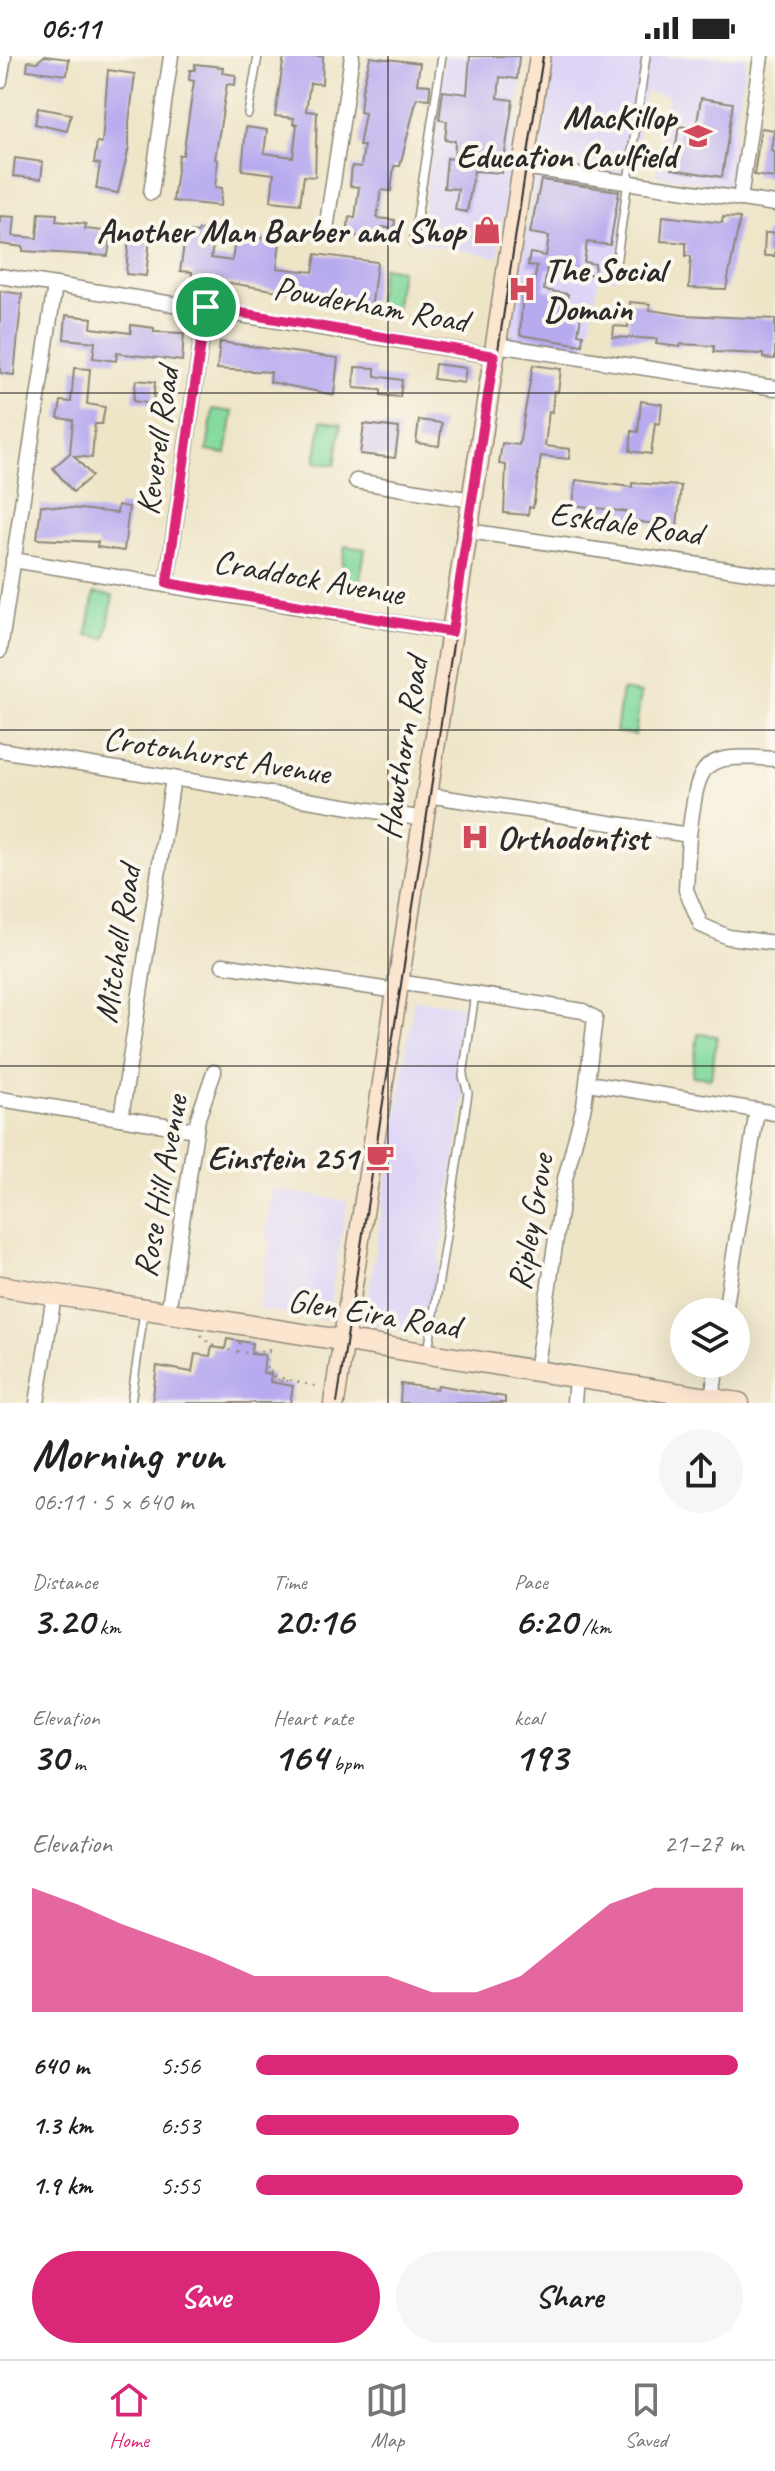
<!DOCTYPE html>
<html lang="en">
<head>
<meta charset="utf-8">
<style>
  :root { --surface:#fff; --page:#f6f6f6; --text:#222; --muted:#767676; --line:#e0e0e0; --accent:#db2777 }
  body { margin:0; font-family:Caveat,sans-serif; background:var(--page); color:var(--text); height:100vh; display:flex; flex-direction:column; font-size:30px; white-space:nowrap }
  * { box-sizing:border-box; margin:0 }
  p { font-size:26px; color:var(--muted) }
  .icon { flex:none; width:44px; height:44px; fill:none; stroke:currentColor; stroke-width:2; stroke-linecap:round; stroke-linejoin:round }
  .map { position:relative; height:1347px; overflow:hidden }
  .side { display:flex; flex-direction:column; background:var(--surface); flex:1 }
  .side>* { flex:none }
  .controls { position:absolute; left:670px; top:1242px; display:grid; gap:16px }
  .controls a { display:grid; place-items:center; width:80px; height:80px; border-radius:50%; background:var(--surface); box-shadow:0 8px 32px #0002; font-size:40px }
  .pin { position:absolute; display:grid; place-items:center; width:68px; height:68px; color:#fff; margin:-34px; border:4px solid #fff; border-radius:50%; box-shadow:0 2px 8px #0007 }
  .round { display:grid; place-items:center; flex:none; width:84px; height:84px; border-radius:42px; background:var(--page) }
  .overview { display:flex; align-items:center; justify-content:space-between; height:136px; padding:0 32px }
  h1 { font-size:44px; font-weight:800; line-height:60px }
  .figures { display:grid; grid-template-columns:repeat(3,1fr); gap:12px; height:136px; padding:8px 32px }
  .figures div { display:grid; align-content:center }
  .figures b { font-size:40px; font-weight:800 }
  .figures small { font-size:22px; font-weight:400 }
  .figures p { font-size:22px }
  .chart { height:224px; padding:16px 32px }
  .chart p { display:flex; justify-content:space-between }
  .chart svg { width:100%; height:144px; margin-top:8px; fill:var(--accent); opacity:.7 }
  .cta { display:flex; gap:16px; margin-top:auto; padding:16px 32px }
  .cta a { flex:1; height:92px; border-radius:48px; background:var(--accent); color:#fff; font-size:32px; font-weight:800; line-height:92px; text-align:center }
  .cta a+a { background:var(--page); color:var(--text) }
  ul { padding:0 32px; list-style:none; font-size:26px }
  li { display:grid; grid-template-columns:128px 96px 1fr; align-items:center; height:60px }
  li i { height:20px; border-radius:10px; background:var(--accent) }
  .status { display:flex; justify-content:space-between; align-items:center; height:56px; padding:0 40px; background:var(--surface); direction:ltr }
  .status svg { height:22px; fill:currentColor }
  .dock { display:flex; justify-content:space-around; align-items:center; height:112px; border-top:2px solid var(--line); background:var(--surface); font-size:22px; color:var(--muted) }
  .dock a { display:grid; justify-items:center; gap:4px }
  .dock .active { color:var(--accent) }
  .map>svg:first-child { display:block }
  .built { fill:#ded5f6 }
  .green { fill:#84da9d; stroke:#588264; stroke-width:2 }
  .building { fill:#b8aaef }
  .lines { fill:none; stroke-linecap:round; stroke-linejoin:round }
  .service-casing { stroke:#8c8879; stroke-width:10 }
  .minor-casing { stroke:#8c8879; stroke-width:17 }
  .secondary-casing { stroke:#8c8879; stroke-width:23 }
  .path { stroke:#8c8879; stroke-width:2; stroke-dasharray:2 6; stroke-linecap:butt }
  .service { stroke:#fff; stroke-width:7 }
  .minor { stroke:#fff; stroke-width:14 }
  .secondary { stroke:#fce5cf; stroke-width:20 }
  .tram { stroke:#2b2b2b; stroke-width:2 }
  .route-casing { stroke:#fff; stroke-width:16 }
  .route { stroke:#db2777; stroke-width:10 }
  .grid { fill:none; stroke:#2b2b2b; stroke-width:2; stroke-opacity:0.55 }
  .labels { text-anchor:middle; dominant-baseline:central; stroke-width:8; stroke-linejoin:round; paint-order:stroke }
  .poi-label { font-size:34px; font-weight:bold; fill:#2b2b2b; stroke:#fbf7ec; text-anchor:end }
  .street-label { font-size:34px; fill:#2b2b2b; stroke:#fbf7ec }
</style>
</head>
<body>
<div class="status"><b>06:11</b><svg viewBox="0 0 49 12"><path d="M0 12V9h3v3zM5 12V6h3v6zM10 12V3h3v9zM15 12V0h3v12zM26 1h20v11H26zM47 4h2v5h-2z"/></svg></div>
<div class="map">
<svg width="775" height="1347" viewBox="0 0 775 1347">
  <rect width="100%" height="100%" fill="#fbf7ec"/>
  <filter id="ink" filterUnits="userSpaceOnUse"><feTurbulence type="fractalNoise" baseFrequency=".0125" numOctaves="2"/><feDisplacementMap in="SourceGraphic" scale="16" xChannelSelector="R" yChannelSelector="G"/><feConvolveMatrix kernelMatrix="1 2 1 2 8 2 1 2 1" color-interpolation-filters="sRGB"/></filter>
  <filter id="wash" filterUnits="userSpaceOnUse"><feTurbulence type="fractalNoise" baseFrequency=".006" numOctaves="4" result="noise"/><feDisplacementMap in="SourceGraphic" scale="32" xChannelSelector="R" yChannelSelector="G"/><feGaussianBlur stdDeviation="1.8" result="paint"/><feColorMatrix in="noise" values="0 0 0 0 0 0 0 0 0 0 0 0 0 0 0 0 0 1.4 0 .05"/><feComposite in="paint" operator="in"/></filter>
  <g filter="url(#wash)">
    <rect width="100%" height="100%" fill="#eee5c7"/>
    <g class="built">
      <polygon points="445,0 525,0 498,201 419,187"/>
      <polygon points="553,0 746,1 727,130 656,120 668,40 645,36 616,223 599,220 586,295 510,284"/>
      <polygon points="414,943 470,951 458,1023 465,1037 428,1279 364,1269"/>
      <polygon points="272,1133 347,1145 327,1264 258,1253 270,1183 265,1181"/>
    </g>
    <g class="green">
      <polygon points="382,211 401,214 395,256 376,253"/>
      <polygon points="213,353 233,356 226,398 207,395"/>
      <polygon points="322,364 341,368 335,409 315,406"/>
      <polygon points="345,490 365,493 358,535 339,532"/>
      <polygon points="94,537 113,540 106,582 87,579"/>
      <polygon points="622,634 641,637 635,679 616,676"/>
      <polygon points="698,978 717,980 711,1022 692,1020"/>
    </g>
    <g id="blocks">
      <g class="building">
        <polygon points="44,0 69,3 67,19 27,14 28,5 37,6"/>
        <polygon points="284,0 323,0 322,28 310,27 306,55 317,56 315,121 304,120 300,148 271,145 274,118 242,114 246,71 267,74 264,97 293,101 297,68 293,68 294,62 275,60"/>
        <polygon points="470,0 519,0 517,23 500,21 498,42 513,44 502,117 474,115 467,156 455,154 458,133 444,132 447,102 454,103 455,85 445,84 447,65 439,64 443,35 467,38"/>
        <polygon points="370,1 420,7 417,28 430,29 430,34 429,43 417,42 400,110 394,110 391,135 381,134 377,162 395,164 394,173 382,171 380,183 347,179 349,161 355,162 359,131 350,130 352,110 361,111 364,90 359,90 365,57 360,56 362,35"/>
        <polygon points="195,8 223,11 222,17 236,19 235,29 227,28 215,103 218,104 215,131 222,132 220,150 173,145 179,99 183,99 190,52 194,25 189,24 190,14 195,14"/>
        <polygon points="108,14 135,18 129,66 129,91 118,137 96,133 100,108 94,107 97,86 102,87"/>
        <polygon points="701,42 733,47 722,121 672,113 679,70 696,73"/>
        <polygon points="38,52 71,58 67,75 35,68"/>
        <polygon points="761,72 774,74 771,95 775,96 775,122 754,119"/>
        <polygon points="15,102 43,106 41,123 13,120"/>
        <polygon points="541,124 619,135 610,189 587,186 584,206 595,208 594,219 547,212 544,234 568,238 565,256 581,260 578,278 583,279 582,289 520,279 523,230 533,232 537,210 528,209 530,197 546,200 549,180 530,177"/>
        <polygon points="39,157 57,158 56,165 86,168 85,173 111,176 108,200 23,195 23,191 0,188 0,160 15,161 13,180 37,182"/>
        <polygon points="663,160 722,167 723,161 740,162 726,233 689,232 691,200 686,200 686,187 661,185"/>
        <polygon points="199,174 215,176 211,202 232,205 236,178 280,185 277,212 313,216 316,198 377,206 371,254 358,252 359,248 192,221 192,216 180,215 186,176 198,177"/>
        <polygon points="765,177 775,177 775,200 764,200"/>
        <polygon points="129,180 150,182 146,220 126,218"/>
        <polygon points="0,235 22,238 14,319 0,317"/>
        <polygon points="630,246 650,248 650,254 683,259 775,263 775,303 763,302 763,298 714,296 714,290 681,288 680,291 656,288 657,283 613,281 614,270 628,271"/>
        <polygon points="66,259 92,262 91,272 131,277 131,269 154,272 154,276 184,277 182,305 117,297 116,305 93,302 95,286 64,283"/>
        <polygon points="220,286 338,302 334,339 270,326 271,316 217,313"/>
        <polygon points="435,308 466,312 464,327 433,323"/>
        <polygon points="533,309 561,313 558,336 554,335 552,356 549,355 545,390 570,393 569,403 541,400 533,452 529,451 528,459 504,457 506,409 499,408 502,387 519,389"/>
        <polygon points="355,311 375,312 375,320 402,324 400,341 381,339 381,334 354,332"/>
        <polygon points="74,312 90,313 87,348 105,351 102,368 95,368 92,402 74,400 92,420 73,436 53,412 70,397 73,364 58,362 61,345 71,346"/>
        <polygon points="136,324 155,326 153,348 133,345"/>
        <polygon points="641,345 662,348 660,368 655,367 651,398 630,395 632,375 638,376"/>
        <polygon points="419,364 442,367 439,390 416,387"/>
        <polygon points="364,368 399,372 395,402 360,398"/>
        <polygon points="576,424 632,431 632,427 681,430 677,471 627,464 628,456 573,449"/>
        <polygon points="41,449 117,457 118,449 129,451 124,495 97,491 98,486 37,483"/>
        <polygon points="227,1283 252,1287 251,1298 265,1299 263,1317 271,1318 270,1326 293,1330 290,1347 152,1347 157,1310 192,1316 195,1298 210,1300 212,1291 225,1293"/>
        <polygon points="401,1328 437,1333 438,1329 505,1341 505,1347 400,1347"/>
      </g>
    </g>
  </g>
  <g filter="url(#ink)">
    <use href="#blocks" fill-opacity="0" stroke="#8c8879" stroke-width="2"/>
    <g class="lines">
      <defs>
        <g id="service">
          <polyline points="248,58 258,0"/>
          <polyline points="413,188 442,0"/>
          <polyline points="616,208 646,0"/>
          <polyline points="428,1296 468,1037 463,1020 475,938"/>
          <polyline points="131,1347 144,1255"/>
        </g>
        <g id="minor">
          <polyline points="0,25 4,0"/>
          <polyline points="523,111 775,148"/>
          <polyline points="151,137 171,0"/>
          <polyline points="740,143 761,0"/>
          <polyline points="327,167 352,0"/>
          <polyline points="0,220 494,300"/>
          <polyline points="496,289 775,332"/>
          <polyline points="356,425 472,444"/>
          <polyline points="468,475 775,520"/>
          <polyline points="13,504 452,576"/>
          <polyline points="167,527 206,251"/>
          <polyline points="0,594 55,229"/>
          <polyline points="0,694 424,763"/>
          <polyline points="427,739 689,779 686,834 701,869 728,881 775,887"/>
          <path d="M 689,779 C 699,707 697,697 775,703"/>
          <polyline points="223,909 397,935"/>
          <polyline points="398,926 583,955 595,962 584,1050 565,1123 536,1315"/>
          <polyline points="588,1027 775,1057"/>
          <polyline points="0,1043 196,1074"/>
          <polyline points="121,1062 173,722"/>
          <polyline points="168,1256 198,1062 214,1016"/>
          <polyline points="725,1256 757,1054"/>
          <polyline points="712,1343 717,1308"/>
          <polyline points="37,1347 54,1239"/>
          <polyline points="574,1347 576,1321"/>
        </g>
        <g id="secondary">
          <polyline points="0,1230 739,1347"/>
          <polyline points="334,1347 540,0"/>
        </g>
      </defs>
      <use href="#service" class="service-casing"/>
      <use href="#minor" class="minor-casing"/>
      <use href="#secondary" class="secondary-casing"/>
      <g class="path">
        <path d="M 201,1279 C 212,1296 260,1303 275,1290"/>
        <polyline points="269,1295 266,1315 274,1316 273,1323 288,1325 270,1325"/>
        <polyline points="238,1296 240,1285"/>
        <polyline points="274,1320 318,1331"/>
      </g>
      <use href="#service" class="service"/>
      <use href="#minor" class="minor"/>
      <use href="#secondary" class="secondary"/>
      <polyline class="tram" points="337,1347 543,0"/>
    </g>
  </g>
  <g class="lines" filter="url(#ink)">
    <defs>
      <polygon id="route" points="206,251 494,300 452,576 167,527"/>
    </defs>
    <use href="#route" class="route-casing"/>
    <use href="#route" class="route"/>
  </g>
  <path class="grid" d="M 388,0 L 388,1347M 0,337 L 775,337M 0,674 L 775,674M 0,1010 L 775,1010"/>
  <defs>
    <symbol id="school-bare" viewBox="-9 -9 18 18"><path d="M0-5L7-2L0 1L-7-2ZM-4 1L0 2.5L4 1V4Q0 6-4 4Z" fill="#d1495b" stroke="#fbf7ec" stroke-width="2.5" paint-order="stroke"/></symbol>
    <symbol id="shop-bare" viewBox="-9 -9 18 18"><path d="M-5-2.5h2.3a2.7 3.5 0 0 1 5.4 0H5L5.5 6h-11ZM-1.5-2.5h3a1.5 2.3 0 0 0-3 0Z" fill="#d1495b" stroke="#fbf7ec" stroke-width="2.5" paint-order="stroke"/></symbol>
    <symbol id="hospital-bare" viewBox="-9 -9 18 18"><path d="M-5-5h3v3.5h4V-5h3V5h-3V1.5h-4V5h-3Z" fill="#d1495b" stroke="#fbf7ec" stroke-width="2.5" paint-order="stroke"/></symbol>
    <symbol id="cafe-bare" viewBox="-9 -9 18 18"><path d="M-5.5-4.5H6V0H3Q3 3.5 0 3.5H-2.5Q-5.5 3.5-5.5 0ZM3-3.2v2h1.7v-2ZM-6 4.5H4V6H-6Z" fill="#d1495b" stroke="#fbf7ec" stroke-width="2.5" paint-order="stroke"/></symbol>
  </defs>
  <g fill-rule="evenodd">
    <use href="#school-bare" x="678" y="60" width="40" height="40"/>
    <use href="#shop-bare" x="467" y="154" width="40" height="40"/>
    <use href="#hospital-bare" x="502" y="213" width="40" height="40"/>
    <use href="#hospital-bare" x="455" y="761" width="40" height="40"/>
    <use href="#cafe-bare" x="360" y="1081" width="40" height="40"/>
  </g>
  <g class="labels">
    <g class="poi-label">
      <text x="676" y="60">MacKillop<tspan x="676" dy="39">Education Caulfield</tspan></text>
      <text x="465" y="174">Another Man Barber and Shop</text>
      <text x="544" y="213" text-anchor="start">The Social<tspan x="544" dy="39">Domain</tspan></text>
      <text x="497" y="781" text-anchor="start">Orthodontist</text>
      <text x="358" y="1101">Einstein 251</text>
    </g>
    <g class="street-label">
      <text transform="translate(371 248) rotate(10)">Powderham Road</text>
      <text transform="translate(157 385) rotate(-82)">Keverell Road</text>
      <text transform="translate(626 467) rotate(8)">Eskdale Road</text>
      <text transform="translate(309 521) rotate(10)">Craddock Avenue</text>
      <text transform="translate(402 692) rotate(-81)">Hawthorn Road</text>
      <text transform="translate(217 699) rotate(9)">Crotonhurst Avenue</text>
      <text transform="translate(117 888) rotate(-81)">Mitchell Road</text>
      <text transform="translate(160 1130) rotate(-80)">Rose Hill Avenue</text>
      <text transform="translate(530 1166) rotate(-80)">Ripley Grove</text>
      <text transform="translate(374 1257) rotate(9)">Glen Eira Road</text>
    </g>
  </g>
</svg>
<div class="controls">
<a><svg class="icon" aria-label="layers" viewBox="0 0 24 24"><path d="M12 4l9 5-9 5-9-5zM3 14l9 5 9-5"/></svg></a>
</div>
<div class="pin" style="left:206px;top:251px;background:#1e9e55"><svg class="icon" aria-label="arrive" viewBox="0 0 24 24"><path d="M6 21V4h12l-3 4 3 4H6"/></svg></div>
</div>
<section class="side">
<div class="overview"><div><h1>Morning run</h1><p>06:11 · 5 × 640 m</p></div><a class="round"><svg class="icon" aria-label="share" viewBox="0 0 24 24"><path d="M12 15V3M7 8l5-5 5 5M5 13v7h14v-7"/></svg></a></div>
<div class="figures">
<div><p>Distance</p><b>3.20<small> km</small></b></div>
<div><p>Time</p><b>20:16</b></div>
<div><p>Pace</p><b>6:20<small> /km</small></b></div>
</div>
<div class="figures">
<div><p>Elevation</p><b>30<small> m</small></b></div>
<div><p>Heart rate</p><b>164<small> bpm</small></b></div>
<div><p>kcal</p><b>193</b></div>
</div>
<div class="chart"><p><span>Elevation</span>21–27 m</p>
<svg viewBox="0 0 160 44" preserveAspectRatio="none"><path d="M0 44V6L10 11L20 17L30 22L40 27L50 33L60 33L70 33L80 33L90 38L100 38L110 33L120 22L130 11L140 6L150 6L160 6V44z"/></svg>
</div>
<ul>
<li><b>640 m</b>5:56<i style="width:99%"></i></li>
<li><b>1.3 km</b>6:53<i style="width:54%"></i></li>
<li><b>1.9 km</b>5:55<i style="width:100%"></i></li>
</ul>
<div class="cta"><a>Save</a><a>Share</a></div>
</section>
<nav class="dock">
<a class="active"><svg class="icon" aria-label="home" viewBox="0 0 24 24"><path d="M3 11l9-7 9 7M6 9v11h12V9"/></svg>Home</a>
<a><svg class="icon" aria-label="map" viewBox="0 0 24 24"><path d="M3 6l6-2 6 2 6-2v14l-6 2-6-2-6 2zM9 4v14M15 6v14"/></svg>Map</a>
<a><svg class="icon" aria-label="saved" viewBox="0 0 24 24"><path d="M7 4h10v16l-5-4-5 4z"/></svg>Saved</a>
</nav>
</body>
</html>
